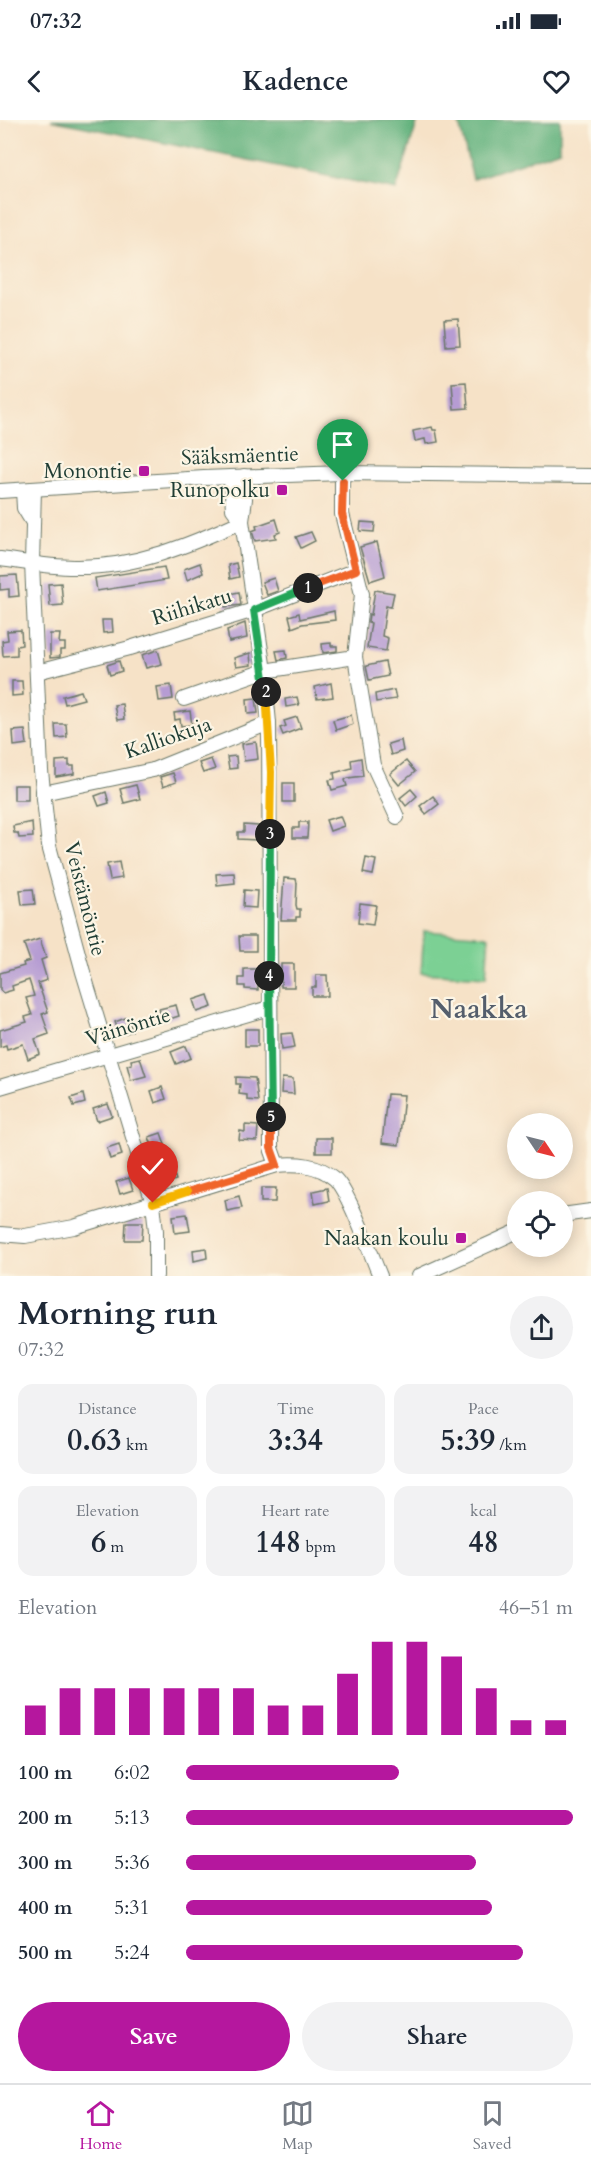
<!DOCTYPE html>
<html lang="en">
<head>
<meta charset="utf-8">
<style>
  :root { --surface:#fff; --page:#f2f2f3; --text:#1f2937; --muted:#747a83; --line:#e0e1e3; --accent:#b5179e }
  body { margin:0; font-family:Cardo,serif; background:var(--page); color:var(--text); height:100vh; display:flex; flex-direction:column; font-size:22px; white-space:nowrap }
  * { box-sizing:border-box; margin:0 }
  p { font-size:20px; color:var(--muted) }
  .icon { flex:none; width:33px; height:33px; fill:none; stroke:currentColor; stroke-width:2; stroke-linecap:round; stroke-linejoin:round }
  .map { position:relative; height:1156px; overflow:hidden }
  .side { display:flex; flex-direction:column; background:var(--surface); flex:1 }
  .side>* { flex:none }
  .needle { width:39px; rotate:125deg }
  .tools { position:absolute; left:507px; top:993px; display:grid; gap:12px }
  .tools a { display:grid; place-items:center; width:66px; height:66px; border-radius:50%; background:var(--surface); box-shadow:0 3px 15px #0003; font-size:30px }
  .pin { position:absolute; display:grid; place-items:center; width:51px; height:51px; color:#fff; margin:-62px -26px; border-radius:50% 50% 50% 0; rotate:-45deg; box-shadow:0 0 6px #0007 }
  .pin .icon { rotate:45deg }
  .km { position:absolute; width:30px; height:30px; margin:-15px; border-radius:50%; background:#222; color:#fff; font-size:16px; line-height:30px; text-align:center }
  .round { display:grid; place-items:center; flex:none; width:63px; height:63px; border-radius:32px; background:var(--page) }
  .overview { display:flex; align-items:center; justify-content:space-between; height:102px; padding:0 18px }
  h1 { font-size:33px; font-weight:800; line-height:45px }
  .metrics { display:grid; grid-template-columns:repeat(3,1fr); gap:9px; height:102px; padding:6px 18px }
  .metrics div { display:grid; align-content:center; border-radius:15px; background:var(--page); text-align:center }
  .metrics b { font-size:30px; font-weight:800 }
  .metrics small { font-size:16px; font-weight:400 }
  .metrics p { font-size:16px }
  .chart { height:168px; padding:12px 18px }
  .chart p { display:flex; justify-content:space-between }
  .chart svg { width:100%; height:108px; margin-top:6px; stroke:var(--accent); stroke-width:6 }
  .cta { display:flex; gap:12px; margin-top:auto; padding:12px 18px }
  .cta a { flex:1; height:69px; border-radius:36px; background:var(--accent); color:#fff; font-size:24px; font-weight:800; line-height:69px; text-align:center }
  .cta a+a { background:var(--page); color:var(--text) }
  ul { padding:0 18px; list-style:none; font-size:20px }
  li { display:grid; grid-template-columns:96px 72px 1fr; align-items:center; height:45px }
  li i { height:15px; border-radius:8px; background:var(--accent) }
  .status { display:flex; justify-content:space-between; align-items:center; height:42px; padding:0 30px; background:var(--surface); direction:ltr }
  .status svg { height:16px; fill:currentColor }
  header { display:flex; justify-content:space-between; align-items:center; height:78px; padding:0 18px; background:var(--surface); font-size:27px; font-weight:800 }
  .tab-bar { display:flex; justify-content:space-around; align-items:center; height:84px; border-top:2px solid var(--line); background:var(--surface); font-size:16px; color:var(--muted) }
  .tab-bar a { display:grid; justify-items:center; gap:3px }
  .tab-bar .current { color:var(--accent) }
  .map>svg:first-child { display:block }
  .green { fill:#7bd094; stroke:#4d8664; stroke-width:1.5 }
  .forest { fill:#64b27e; stroke:#427859; stroke-width:1.5 }
  .building { fill:#b69cd3 }
  .lines { fill:none; stroke-linecap:round; stroke-linejoin:round }
  .minor-casing { stroke:#6a7767; stroke-width:16 }
  .minor { stroke:#fff; stroke-width:14 }
  .split-1-casing { stroke:#fff; stroke-width:12 }
  .split-2-casing { stroke:#fff; stroke-width:12 }
  .split-3-casing { stroke:#fff; stroke-width:12 }
  .split-4-casing { stroke:#fff; stroke-width:12 }
  .split-5-casing { stroke:#fff; stroke-width:12 }
  .split-6-casing { stroke:#fff; stroke-width:12 }
  .split-7-casing { stroke:#fff; stroke-width:12 }
  .split-1 { stroke:#f0652b; stroke-width:8 }
  .split-2 { stroke:#22a559; stroke-width:8 }
  .split-3 { stroke:#f5b400; stroke-width:8 }
  .split-4 { stroke:#22a559; stroke-width:8 }
  .split-5 { stroke:#22a559; stroke-width:8 }
  .split-6 { stroke:#f0652b; stroke-width:8 }
  .split-7 { stroke:#f5b400; stroke-width:8 }
  .poi-dot { fill:#b5179e; stroke:#fcf5e5; stroke-width:2 }
  .labels { text-anchor:middle; dominant-baseline:central; stroke-width:4.5; stroke-linejoin:round; paint-order:stroke }
  .street-label { font-size:21px; fill:#1f3d34; stroke:#fcf5e5 }
  .poi-label { font-size:21px; fill:#1f3d34; stroke:#fcf5e5; text-anchor:end }
  .district-label { font-size:27px; font-weight:bold; fill:#545e6c; stroke:#fcf5e5 }
</style>
</head>
<body>
<div class="status"><b>07:32</b><svg viewBox="0 0 49 12"><path d="M0 12V9h3v3zM5 12V6h3v6zM10 12V3h3v9zM15 12V0h3v12zM26 1h20v11H26zM47 4h2v5h-2z"/></svg></div>
<header><svg class="icon" aria-label="back" viewBox="0 0 24 24"><path d="M15 5l-7 7 7 7"/></svg>Kadence<svg class="icon" aria-label="heart" viewBox="0 0 24 24"><path d="M12 20l-8-8c-3-5 5-10 8-4 3-6 11-1 8 4z"/></svg></header>
<div class="map">
<svg width="591" height="1156" viewBox="0 0 591 1156">
  <rect width="100%" height="100%" fill="#fcf5e5"/>
  <filter id="ink" filterUnits="userSpaceOnUse"><feTurbulence type="fractalNoise" baseFrequency=".0167" numOctaves="2"/><feDisplacementMap in="SourceGraphic" scale="12" xChannelSelector="R" yChannelSelector="G"/><feConvolveMatrix kernelMatrix="1 2 1 2 8 2 1 2 1" color-interpolation-filters="sRGB"/></filter>
  <filter id="wash" filterUnits="userSpaceOnUse"><feTurbulence type="fractalNoise" baseFrequency=".008" numOctaves="4" result="noise"/><feDisplacementMap in="SourceGraphic" scale="24" xChannelSelector="R" yChannelSelector="G"/><feGaussianBlur stdDeviation="1.35" result="paint"/><feColorMatrix in="noise" values="0 0 0 0 0 0 0 0 0 0 0 0 0 0 0 0 0 1.4 0 .05"/><feComposite in="paint" operator="in"/></filter>
  <g filter="url(#wash)">
    <rect width="100%" height="100%" fill="#f6e2c7"/>
    <polygon class="green" points="424,811 489,816 486,857 421,853"/>
    <g class="forest">
      <polygon points="51,0 418,0 396,70"/>
      <polygon points="458,0 560,0 560,30 473,59"/>
    </g>
    <g id="blocks">
      <g class="building">
        <polygon points="458,199 460,225 446,226 444,200"/>
        <polygon points="466,262 468,288 454,289 452,263"/>
        <polygon points="432,307 433,310 436,310 438,322 426,324 425,319 415,321 413,311"/>
        <polygon points="276,399 280,412 275,414 276,418 255,421 252,411 257,409 256,406"/>
        <polygon points="361,402 375,403 374,412 360,411"/>
        <polygon points="311,412 315,421 301,428 296,417"/>
        <polygon points="377,422 385,456 370,461 360,427"/>
        <polygon points="200,443 203,453 187,460 184,449"/>
        <polygon points="236,443 239,457 230,459 228,445"/>
        <polygon points="164,447 167,460 97,471 95,458"/>
        <polygon points="17,455 19,476 9,477 9,469 0,470 0,456"/>
        <polygon points="274,458 278,471 267,475 262,462"/>
        <polygon points="61,463 63,485 50,486 48,464"/>
        <polygon points="375,470 394,473 391,487 386,486 382,516 388,518 386,531 367,528 371,503 368,502 369,494 371,495"/>
        <polygon points="239,472 241,485 225,487 224,480 230,479 229,474"/>
        <polygon points="334,491 335,500 302,504 292,508 289,496 299,493 300,499"/>
        <polygon points="102,500 112,500 113,512 103,513"/>
        <polygon points="245,503 247,518 229,522 227,510"/>
        <polygon points="21,510 22,525 17,526 17,535 3,536 2,521 8,520 7,511"/>
        <polygon points="50,514 60,514 59,523 65,523 65,530 60,530 60,537 50,538"/>
        <polygon points="331,523 331,526 337,526 337,531 323,533 322,524"/>
        <polygon points="158,530 162,544 146,548 142,535"/>
        <polygon points="286,530 287,538 278,540 276,531"/>
        <polygon points="250,533 251,545 236,547 234,538"/>
        <polygon points="119,541 122,551 110,555 107,545"/>
        <polygon points="385,542 388,556 369,560 366,546"/>
        <polygon points="12,561 22,561 23,575 12,576"/>
        <polygon points="331,563 333,577 317,579 315,567"/>
        <polygon points="171,565 173,579 159,581 157,567"/>
        <polygon points="394,570 396,579 376,582 375,574"/>
        <polygon points="81,571 84,579 65,584 63,576"/>
        <polygon points="297,577 299,585 286,587 285,579"/>
        <polygon points="256,578 258,593 248,594 247,579"/>
        <polygon points="122,584 124,599 117,600 114,585"/>
        <polygon points="190,591 192,605 181,606 180,599 175,600 174,593"/>
        <polygon points="351,595 353,604 336,610 333,600"/>
        <polygon points="297,597 301,608 283,615 280,608 286,606 284,601"/>
        <polygon points="55,604 66,604 67,617 56,618"/>
        <polygon points="25,610 27,624 14,626 13,611"/>
        <polygon points="401,620 403,631 391,635 388,624"/>
        <polygon points="256,622 258,639 244,641 242,624"/>
        <polygon points="236,636 237,648 229,649 227,637"/>
        <polygon points="361,638 363,656 348,658 345,660 347,666 332,670 329,660 335,659 334,653 352,648 351,640"/>
        <polygon points="211,639 215,649 203,653 199,643"/>
        <polygon points="69,640 69,646 74,646 74,654 56,657 56,641"/>
        <polygon points="406,641 415,652 399,665 390,654"/>
        <polygon points="173,653 176,662 163,667 160,657"/>
        <rect x="283" y="663" width="11" height="19"/>
        <rect x="14" y="665" width="14" height="15"/>
        <polygon points="136,665 140,679 124,683 120,669"/>
        <polygon points="411,669 417,676 406,686 400,678"/>
        <polygon points="106,672 109,683 99,686 95,676"/>
        <polygon points="433,676 439,684 426,694 420,686"/>
        <polygon points="340,696 344,706 330,711 326,700"/>
        <polygon points="32,702 33,717 19,718 18,713 14,713 13,706"/>
        <polygon points="299,702 308,702 307,718 293,718 293,708 299,708"/>
        <polygon points="244,705 258,706 257,720 238,719 238,712 244,712"/>
        <polygon points="366,738 376,740 373,755 363,753"/>
        <polygon points="119,742 122,758 110,760 107,744"/>
        <polygon points="234,753 235,763 217,765 216,754"/>
        <polygon points="284,758 296,759 297,763 296,785 297,789 300,789 300,797 296,797 296,800 281,800"/>
        <polygon points="33,769 35,784 22,785 20,770"/>
        <polygon points="244,770 257,771 256,788 243,787"/>
        <polygon points="360,783 376,785 373,805 358,803"/>
        <polygon points="239,816 256,816 256,831 240,831"/>
        <polygon points="40,819 46,838 41,840 47,860 38,863 48,892 42,894 49,914 35,919 40,934 28,939 23,924 7,929 6,925 0,927 0,910 27,902 25,897 32,895 26,878 34,876 29,860 12,866 13,870 3,873 0,870 0,853 24,846 23,843 30,841 24,824"/>
        <rect x="281" y="844" width="13" height="23"/>
        <polygon points="244,849 258,849 258,870 245,869 245,866 239,866 239,858 244,858"/>
        <polygon points="316,855 327,855 328,876 312,876 312,867 316,867"/>
        <polygon points="208,875 212,887 197,892 193,880"/>
        <polygon points="176,885 179,896 163,901 159,889"/>
        <polygon points="128,897 132,911 120,915 115,902"/>
        <rect x="245" y="909" width="13" height="17"/>
        <polygon points="292,913 295,927 282,929 281,914"/>
        <polygon points="186,926 191,938 176,944 171,932"/>
        <polygon points="140,938 146,956 131,960 127,945 132,944 131,940"/>
        <polygon points="236,957 255,958 258,981 247,980 247,975 239,974 240,964 236,964"/>
        <polygon points="282,958 293,959 294,974 281,973"/>
        <polygon points="162,967 166,979 155,983 151,971"/>
        <polygon points="83,974 85,983 74,986 71,978"/>
        <polygon points="387,974 404,975 399,1025 382,1023"/>
        <polygon points="108,984 112,996 97,1001 93,989"/>
        <polygon points="245,1005 258,1006 257,1021 239,1020 240,1011 245,1012"/>
        <polygon points="161,1013 165,1024 153,1028 149,1017"/>
        <rect x="316" y="1018" width="16" height="15"/>
        <polygon points="119,1024 122,1035 110,1039 107,1028"/>
        <polygon points="171,1044 176,1060 162,1064 159,1054 166,1052 164,1046"/>
        <polygon points="129,1058 133,1070 120,1074 116,1062"/>
        <polygon points="261,1068 276,1068 275,1082 261,1082"/>
        <polygon points="327,1068 329,1081 315,1084 313,1071"/>
        <polygon points="239,1076 242,1088 227,1091 225,1080"/>
        <polygon points="187,1094 190,1111 175,1113 173,1096"/>
        <polygon points="126,1102 143,1102 142,1120 125,1120"/>
        <polygon points="206,1128 207,1138 194,1141 193,1130"/>
      </g>
    </g>
  </g>
  <g filter="url(#ink)">
    <use href="#blocks" fill-opacity="0" stroke="#6a7767" stroke-width="1.5"/>
    <g class="lines">
      <defs>
        <g id="minor">
          <polyline points="342,353 342,394 362,474 355,537 373,645 397,697"/>
          <polyline points="244,356 245,379 242,401 264,551 269,603 271,1028 277,1045"/>
          <polyline points="231,357 233,389 242,401"/>
          <polyline points="34,369 32,443 41,651 49,726 83,852 153,1083 156,1111 156,1156"/>
          <polyline points="23,370 24,388 32,401"/>
          <polyline points="0,371 204,358 342,353 591,356"/>
          <path d="M 0,439 C 24,442 49,447 74,447 C 134,448 188,426 242,401"/>
          <polyline points="37,552 130,528 254,490 356,450"/>
          <polyline points="184,579 264,551 355,537"/>
          <polyline points="43,673 153,650 269,603"/>
          <polyline points="0,967 269,888"/>
          <polyline points="562,1095 591,1091"/>
          <path d="M 0,1114 L 25,1116 L 74,1107 L 277,1045 C 297,1043 317,1044 334,1058 C 349,1071 371,1135 380,1156"/>
          <polyline points="419,1156 518,1111"/>
        </g>
      </defs>
      <use href="#minor" class="minor-casing"/>
      <use href="#minor" class="minor"/>
    </g>
  </g>
  <g class="lines" filter="url(#ink)">
    <defs>
      <polyline id="split-1" points="308,468 356,450 342,394 343,361"/>
      <polyline id="split-2" points="266,572 254,490 308,468"/>
      <polyline id="split-3" points="266,572 271,652 270,714"/>
      <polyline id="split-4" points="269,856 270,714"/>
      <polyline id="split-5" points="269,856 271,997"/>
      <polyline id="split-6" points="187,1072 277,1045 271,1028 271,997"/>
      <polyline id="split-7" points="153,1083 187,1072"/>
    </defs>
    <use href="#split-1" class="split-1-casing"/>
    <use href="#split-2" class="split-2-casing"/>
    <use href="#split-3" class="split-3-casing"/>
    <use href="#split-4" class="split-4-casing"/>
    <use href="#split-5" class="split-5-casing"/>
    <use href="#split-6" class="split-6-casing"/>
    <use href="#split-7" class="split-7-casing"/>
    <use href="#split-1" class="split-1"/>
    <use href="#split-2" class="split-2"/>
    <use href="#split-3" class="split-3"/>
    <use href="#split-4" class="split-4"/>
    <use href="#split-5" class="split-5"/>
    <use href="#split-6" class="split-6"/>
    <use href="#split-7" class="split-7"/>
  </g>
  <g class="poi-dot">
    <rect x="138" y="345" width="12" height="12" rx="3"/>
    <rect x="276" y="364" width="12" height="12" rx="3"/>
    <rect x="455" y="1112" width="12" height="12" rx="3"/>
  </g>
  <g class="labels">
    <g class="street-label">
      <text transform="translate(240 336) rotate(-2)">Sääksmäentie</text>
      <text transform="translate(192 487) rotate(-17)">Riihikatu</text>
      <text transform="translate(168 618) rotate(-19)">Kalliokuja</text>
      <text transform="translate(85 779) rotate(76)">Veistämöntie</text>
      <text transform="translate(128 907) rotate(-17)">Väinöntie</text>
    </g>
    <g class="poi-label">
      <text x="132" y="351">Monontie</text>
      <text x="270" y="370">Runopolku</text>
      <text x="449" y="1118">Naakan koulu</text>
    </g>
    <g class="district-label">
      <text x="479" y="889">Naakka</text>
    </g>
  </g>
</svg>
<div class="tools">
<a><svg class="needle" viewBox="-14 -14 28 28"><path d="M0-13l5 13h-10z" fill="#e53935"/><path d="M0 13l5-13h-10z" fill="#747a83"/></svg></a>
<a><svg class="icon" aria-label="locate" viewBox="0 0 24 24"><circle cx="12" cy="12" r="6"/><path d="M12 2v4M12 18v4M2 12h4M18 12h4"/></svg></a>
</div>
<div class="pin" style="left:343px;top:361px;background:#1e9e55"><svg class="icon" aria-label="arrive" viewBox="0 0 24 24"><path d="M6 21V4h12l-3 4 3 4H6"/></svg></div>
<div class="pin" style="left:153px;top:1083px;background:#d93025"><svg class="icon" aria-label="check" viewBox="0 0 24 24"><path d="M5 12l5 5 9-10"/></svg></div>
<b class="km" style="left:308px;top:468px">1</b>
<b class="km" style="left:266px;top:572px">2</b>
<b class="km" style="left:270px;top:714px">3</b>
<b class="km" style="left:269px;top:856px">4</b>
<b class="km" style="left:271px;top:997px">5</b>
</div>
<section class="side">
<div class="overview"><div><h1>Morning run</h1><p>07:32</p></div><a class="round"><svg class="icon" aria-label="share" viewBox="0 0 24 24"><path d="M12 15V3M7 8l5-5 5 5M5 13v7h14v-7"/></svg></a></div>
<div class="metrics">
<div><p>Distance</p><b>0.63<small> km</small></b></div>
<div><p>Time</p><b>3:34</b></div>
<div><p>Pace</p><b>5:39<small> /km</small></b></div>
</div>
<div class="metrics">
<div><p>Elevation</p><b>6<small> m</small></b></div>
<div><p>Heart rate</p><b>148<small> bpm</small></b></div>
<div><p>kcal</p><b>48</b></div>
</div>
<div class="chart"><p><span>Elevation</span>46–51 m</p>
<svg viewBox="0 0 160 44" preserveAspectRatio="none"><path d="M5 44V32M15 44V25M25 44V25M35 44V25M45 44V25M55 44V25M65 44V25M75 44V32M85 44V32M95 44V19M105 44V6M115 44V6M125 44V12M135 44V25M145 44V38M155 44V38"/></svg>
</div>
<ul>
<li><b>100 m</b>6:02<i style="width:55%"></i></li>
<li><b>200 m</b>5:13<i style="width:100%"></i></li>
<li><b>300 m</b>5:36<i style="width:75%"></i></li>
<li><b>400 m</b>5:31<i style="width:79%"></i></li>
<li><b>500 m</b>5:24<i style="width:87%"></i></li>
</ul>
<div class="cta"><a>Save</a><a>Share</a></div>
</section>
<nav class="tab-bar">
<a class="current"><svg class="icon" aria-label="home" viewBox="0 0 24 24"><path d="M3 11l9-7 9 7M6 9v11h12V9"/></svg>Home</a>
<a><svg class="icon" aria-label="map" viewBox="0 0 24 24"><path d="M3 6l6-2 6 2 6-2v14l-6 2-6-2-6 2zM9 4v14M15 6v14"/></svg>Map</a>
<a><svg class="icon" aria-label="saved" viewBox="0 0 24 24"><path d="M7 4h10v16l-5-4-5 4z"/></svg>Saved</a>
</nav>
</body>
</html>
